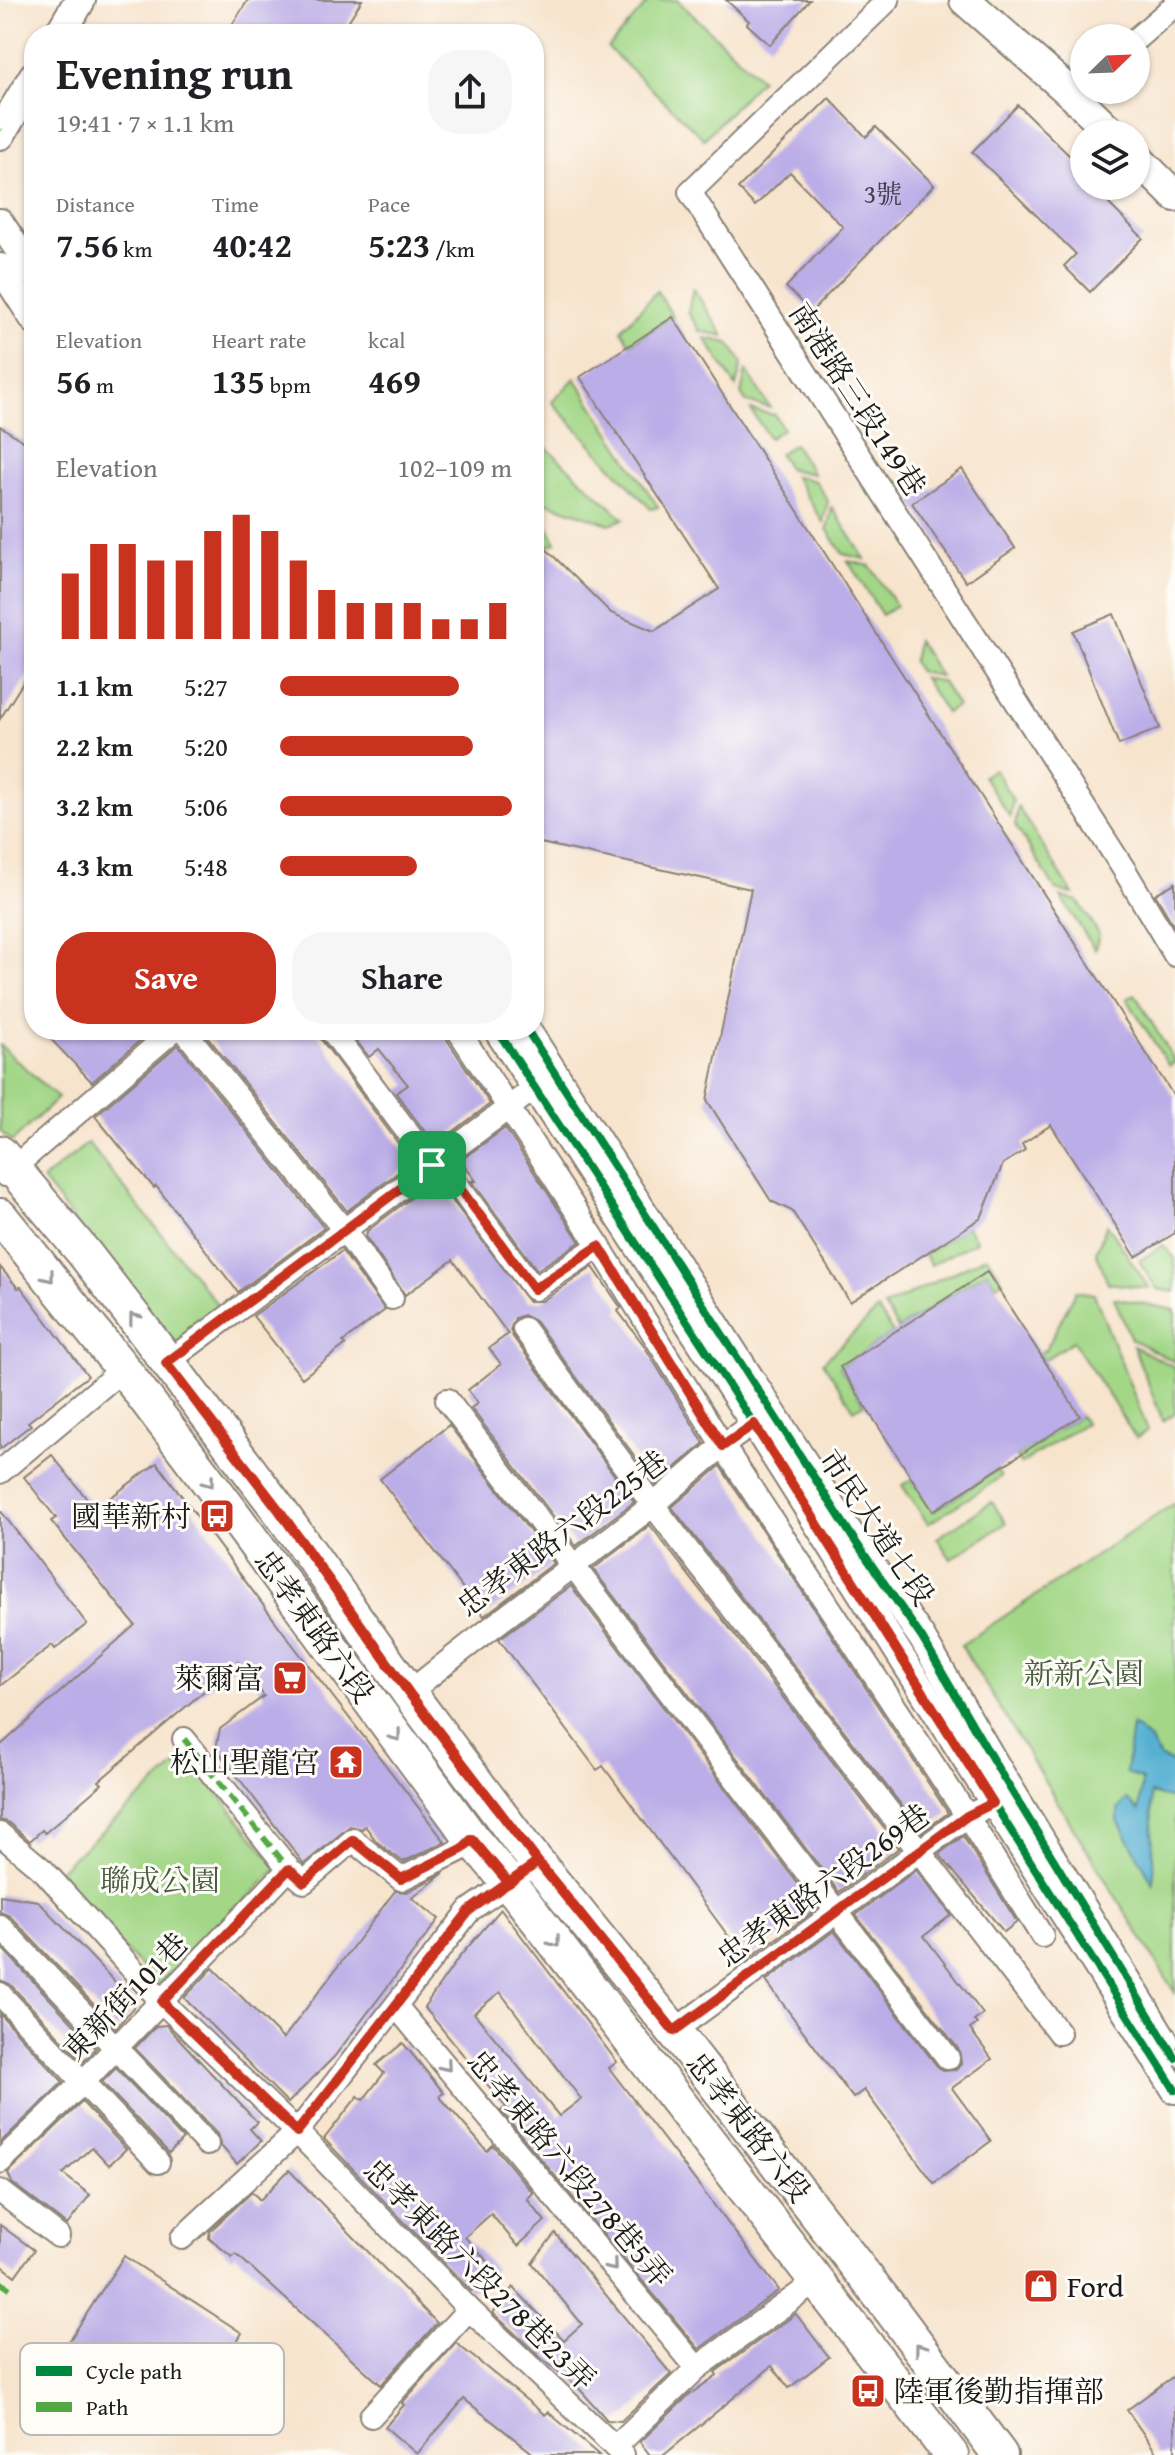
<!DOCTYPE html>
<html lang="en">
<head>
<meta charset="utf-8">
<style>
  :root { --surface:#fff; --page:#f6f6f6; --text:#202124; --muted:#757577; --accent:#c8321e }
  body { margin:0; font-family:"Gentium Book Plus","Noto Serif TC",serif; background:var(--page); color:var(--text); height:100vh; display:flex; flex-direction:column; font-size:30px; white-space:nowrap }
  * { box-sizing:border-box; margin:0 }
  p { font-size:26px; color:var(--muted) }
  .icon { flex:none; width:44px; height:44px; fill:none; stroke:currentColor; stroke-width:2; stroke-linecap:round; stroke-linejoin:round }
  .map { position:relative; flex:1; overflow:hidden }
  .side { position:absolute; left:24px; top:24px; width:520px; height:1016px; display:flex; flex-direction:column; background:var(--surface); border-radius:32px; box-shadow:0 2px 6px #0004 }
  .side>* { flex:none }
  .needle { width:52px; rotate:67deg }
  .controls { position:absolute; left:1070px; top:24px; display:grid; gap:16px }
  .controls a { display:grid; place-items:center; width:80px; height:80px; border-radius:50%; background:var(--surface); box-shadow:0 2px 6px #0004; font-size:40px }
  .pin { position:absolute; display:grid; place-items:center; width:68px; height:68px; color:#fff; margin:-34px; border-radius:16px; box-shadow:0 4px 12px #0006 }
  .round { display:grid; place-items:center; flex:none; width:84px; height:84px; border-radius:32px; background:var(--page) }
  .summary { display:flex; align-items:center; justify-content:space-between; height:136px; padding:0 32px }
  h1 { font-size:44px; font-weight:800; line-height:60px }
  .figures { display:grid; grid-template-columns:repeat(3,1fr); gap:12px; height:136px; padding:8px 32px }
  .figures div { display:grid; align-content:center }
  .figures b { font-size:34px; font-weight:800 }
  .figures small { font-size:22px; font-weight:400 }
  .figures p { font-size:22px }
  .chart { height:224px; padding:16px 32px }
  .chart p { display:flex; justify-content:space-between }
  .chart svg { width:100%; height:144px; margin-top:8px; stroke:var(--accent); stroke-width:6 }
  .cta { display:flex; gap:16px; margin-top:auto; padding:16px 32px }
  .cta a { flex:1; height:92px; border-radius:32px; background:var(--accent); color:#fff; font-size:32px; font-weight:800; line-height:92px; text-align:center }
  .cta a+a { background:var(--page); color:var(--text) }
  ul { padding:0 32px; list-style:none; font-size:26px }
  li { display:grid; grid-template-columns:128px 96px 1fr; align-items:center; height:60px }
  li i { height:20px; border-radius:10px; background:var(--accent) }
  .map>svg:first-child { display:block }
  .green { fill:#a3d787; stroke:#607a52; stroke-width:2 }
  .water { fill:#55b0d3; stroke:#386678; stroke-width:2 }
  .building { fill:#bbade7; fill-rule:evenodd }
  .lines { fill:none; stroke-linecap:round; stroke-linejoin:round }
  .minor-casing { stroke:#8a8074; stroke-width:26 }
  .tertiary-casing { stroke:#8a8074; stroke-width:30 }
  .secondary-casing { stroke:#8a8074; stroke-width:34 }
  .primary-casing { stroke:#8a8074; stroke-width:38 }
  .minor { stroke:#fff; stroke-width:22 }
  .tertiary { stroke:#fff; stroke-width:26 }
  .secondary { stroke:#fff; stroke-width:30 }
  .primary { stroke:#fff; stroke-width:34 }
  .quiet { stroke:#52a943; stroke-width:6; stroke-dasharray:12 6; stroke-linecap:butt }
  .cycleway-casing { stroke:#fdfcf7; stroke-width:13 }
  .cycleway { stroke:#00873e; stroke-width:8 }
  .oneway { stroke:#999 }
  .route-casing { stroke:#fff; stroke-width:16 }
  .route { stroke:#c8321e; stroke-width:10 }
  .labels { text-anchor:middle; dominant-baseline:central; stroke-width:6; stroke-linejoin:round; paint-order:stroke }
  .number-label { font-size:26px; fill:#44404f }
  .street-label { font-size:30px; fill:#1c1c1c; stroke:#fdfcf7 }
  .poi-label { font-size:30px; fill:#1c1c1c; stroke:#fdfcf7; text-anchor:end }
  .park-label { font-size:30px; fill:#4b5d41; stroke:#fdfcf7 }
  .key { fill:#fdfcf7; stroke:#bab9b5; stroke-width:2 }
  .key-label { font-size:22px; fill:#1c1c1c }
</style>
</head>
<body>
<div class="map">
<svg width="1175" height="2455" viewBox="0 0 1175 2455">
  <rect width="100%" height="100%" fill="#fdfcf7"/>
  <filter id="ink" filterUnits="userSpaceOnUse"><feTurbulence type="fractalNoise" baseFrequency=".0125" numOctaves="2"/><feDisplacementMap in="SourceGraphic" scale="16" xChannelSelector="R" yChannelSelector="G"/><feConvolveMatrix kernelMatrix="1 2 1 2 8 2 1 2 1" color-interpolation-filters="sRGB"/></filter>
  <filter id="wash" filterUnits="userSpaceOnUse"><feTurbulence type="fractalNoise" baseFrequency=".006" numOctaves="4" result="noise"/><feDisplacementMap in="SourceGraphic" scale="32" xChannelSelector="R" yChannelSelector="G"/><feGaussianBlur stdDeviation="1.8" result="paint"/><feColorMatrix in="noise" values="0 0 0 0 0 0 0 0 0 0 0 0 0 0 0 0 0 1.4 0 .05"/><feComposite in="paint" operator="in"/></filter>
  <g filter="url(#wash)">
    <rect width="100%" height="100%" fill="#f7e4cd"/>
    <g class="green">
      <polygon points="650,0 677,0 761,79 704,139 608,48"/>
      <polygon points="693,288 724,336 700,331 688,312"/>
      <polygon points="657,291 673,317 630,344 621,330"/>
      <polygon points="705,338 729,343 742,363 736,387"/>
      <polygon points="746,370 770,408 746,402 741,394"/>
      <polygon points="575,378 658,507 651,509 552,402"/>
      <polygon points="751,410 775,415 783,429 769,438"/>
      <polygon points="534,436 624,519 609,524 539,500 534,490"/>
      <polygon points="794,444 813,474 789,469 779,454"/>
      <polygon points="794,476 815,481 828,501 823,522"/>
      <polygon points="832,507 865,559 843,554 827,529"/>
      <polygon points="534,512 542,515 556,543 544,547 534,537"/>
      <polygon points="848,561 870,566 896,606 882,615"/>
      <polygon points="917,640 940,676 919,672 913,662"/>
      <polygon points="923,678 942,682 957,706 946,713"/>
      <polygon points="994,769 1013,800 1010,817 983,776"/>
      <polygon points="1018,807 1073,894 1056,890 1015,825"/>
      <polygon points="1061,897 1078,901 1099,934 1095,950"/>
      <polygon points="1135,994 1175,1062 1169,1066 1127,999"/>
      <polygon points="0,1045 58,1098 12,1142 0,1131"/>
      <polygon points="88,1143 222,1310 174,1346 42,1180"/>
      <polygon points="1107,1224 1149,1288 1108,1283 1096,1252"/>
      <polygon points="967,1226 977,1241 931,1265 924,1255"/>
      <polygon points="1163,1245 1175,1258 1175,1292 1157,1289 1139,1261"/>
      <polygon points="987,1256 1003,1281 996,1285 987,1272 898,1329 884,1307"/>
      <polygon points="1076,1291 1094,1294 1148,1430 1136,1438 1073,1341 1044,1360 1039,1353 1046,1349"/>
      <polygon points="1114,1298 1175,1310 1175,1362 1131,1339"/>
      <polygon points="878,1310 893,1333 840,1367 864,1404 854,1410 823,1362"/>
      <polygon points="1133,1346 1175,1367 1175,1413 1163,1421"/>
      <polygon points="1080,1416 1085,1423 1021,1464 1016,1457"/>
      <polygon points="997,1470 1001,1477 928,1524 902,1485 912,1479 934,1511"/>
      <polygon points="992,1502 1006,1523 951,1559 937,1538"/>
      <polygon points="1175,1503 1175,1993 961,1645"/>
      <polygon points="188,1755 278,1868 160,1986 52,1876"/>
    </g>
    <polygon class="water" points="1132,1725 1149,1739 1161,1758 1175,1764 1175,1800 1151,1793 1154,1885 1118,1821 1118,1810 1127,1799 1139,1811 1142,1780 1126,1773"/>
    <g id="blocks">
      <g class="building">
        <polygon points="248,0 362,0 340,34 226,34"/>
        <polygon points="726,0 810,0 770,45 747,24 749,21"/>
        <polygon points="829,98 866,137 876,127 934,185 811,312 786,287 843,227 790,172 755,206 738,188"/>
        <polygon points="1018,105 1084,170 1084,186 1100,186 1114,199 1109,204 1143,238 1090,292 1064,266 1076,254 972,152"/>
        <polygon points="673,317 1175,1098 1175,1233 1136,1257 1051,1125 1022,1144 1025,1150 1003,1164 981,1218 850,1302 792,1211 771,1201 707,1100 751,889 541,843 534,832 534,537 611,613 654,631 719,589 580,377"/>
        <polygon points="0,426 34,448 34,665 0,719"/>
        <polygon points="962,469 1015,548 966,582 912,503"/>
        <polygon points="1114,614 1160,728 1119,745 1073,631"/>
        <polygon points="1175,883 1175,928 1155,894"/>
        <polygon points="42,1030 152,1030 92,1082"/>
        <polygon points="202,1030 317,1030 320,1038 412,1162 347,1211"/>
        <polygon points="348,1030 444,1030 446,1038 490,1104 435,1145 396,1093 408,1085 379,1049 369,1057"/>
        <polygon points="178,1045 324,1228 238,1292 156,1186 154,1188 95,1116"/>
        <polygon points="505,1128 580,1242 537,1270 472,1181 476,1181 461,1160"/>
        <polygon points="436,1179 528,1301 542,1301 593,1267 621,1308 618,1311 643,1344 704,1443 656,1485 535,1321 523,1315 515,1318 510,1330 513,1337 634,1502 576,1546 471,1408 478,1403 468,1390 501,1364 489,1348 508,1334 453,1260 405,1295 366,1237 367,1231"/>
        <polygon points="342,1251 385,1310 343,1342 345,1345 302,1378 253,1316"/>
        <polygon points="0,1267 18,1288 21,1287 88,1376 28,1422 31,1425 0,1449"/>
        <polygon points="987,1272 1080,1416 933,1511 840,1367"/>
        <polygon points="449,1425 554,1563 484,1616 380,1479"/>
        <polygon points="52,1455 95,1509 157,1463 296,1649 445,1842 403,1862 377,1842 365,1826 362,1829 350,1826 304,1864 216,1748 220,1729 264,1696 238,1662 99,1781 102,1784 45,1833 42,1830 30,1841 9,1823 0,1820 0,1746 135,1625 51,1521 56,1518 24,1477"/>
        <polygon points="720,1466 948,1813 922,1832 672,1507"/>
        <polygon points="0,1510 87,1624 55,1649 52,1645 0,1686"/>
        <polygon points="650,1525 899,1848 839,1892 593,1569"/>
        <polygon points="571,1586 817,1909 749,1958 746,1960 603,1766 597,1770 499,1639"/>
        <polygon points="963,1836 1017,1922 1004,1932 939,1854"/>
        <polygon points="916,1870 951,1915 924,1936 983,2014 974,2021 977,2024 970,2029 992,2059 952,2088 991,2141 934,2183 864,2090 853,2098 766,1981 834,1931 937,2066 943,2071 956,2070 961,2063 959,2050 856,1915"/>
        <polygon points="444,1873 412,1898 439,1919 334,2057 288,2103 184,1998 213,1968 283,2039 395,1891 407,1892"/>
        <polygon points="0,1895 38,1901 136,2004 116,2028 10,1916 0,1912"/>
        <path d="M 501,1909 L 617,2062 L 609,2068 L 779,2290 L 699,2349 L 501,2111 L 506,2107 L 424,2007 L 460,1956 ZM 500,1992 L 581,2099 L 559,2116 L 474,2013 Z"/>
        <polygon points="0,1946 96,2048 83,2062 10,1984 0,1980"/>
        <polygon points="0,2014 63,2082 0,2143"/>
        <polygon points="166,2025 257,2122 250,2129 261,2141 237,2164 221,2146 217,2134 135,2048 156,2026"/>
        <polygon points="403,2043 444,2093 439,2096 487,2151 493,2145 533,2193 527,2199 545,2221 518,2246 491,2214 465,2237 495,2269 471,2291 324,2139 358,2096 363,2100 384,2073 376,2065"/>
        <polygon points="116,2068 183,2139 169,2153 102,2082"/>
        <polygon points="82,2102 126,2149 109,2165 92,2147 63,2174 90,2195 67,2225 12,2183 8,2173"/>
        <polygon points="289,2170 437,2323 381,2385 236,2254 232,2257 209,2238 210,2231 252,2192 260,2200"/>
        <polygon points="0,2225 34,2250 15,2276 0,2264"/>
        <polygon points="555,2233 671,2374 621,2421 607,2420 577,2386 541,2358 493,2313 513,2287 564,2340 582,2324 532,2263"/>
        <polygon points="124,2256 242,2333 183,2426 64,2349"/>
        <polygon points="796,2314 829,2357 789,2388 772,2366 664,2455 650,2455 640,2442 689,2395 717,2375 715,2372"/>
        <polygon points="456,2343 545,2415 548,2412 599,2455 535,2455 464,2399 417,2454 385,2427 404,2405 402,2403"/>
        <polygon points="1175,2375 1175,2455 1158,2455 1127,2410"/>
      </g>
    </g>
  </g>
  <g filter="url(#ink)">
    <use href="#blocks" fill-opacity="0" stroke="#8a8074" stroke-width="2"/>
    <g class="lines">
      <defs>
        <g id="minor">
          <polyline points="888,0 690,192 1125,871 1175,955"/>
          <polyline points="1136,39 1175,5"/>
          <polyline points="184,1030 344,1230 392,1298"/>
          <polyline points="331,1030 432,1165"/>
          <polyline points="458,1030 599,1246 723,1446 967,1816 1042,1936"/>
          <polyline points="439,1160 534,1289 599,1246"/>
          <polyline points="5,1175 174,1030"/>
          <polyline points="524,1329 653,1505 1059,2033"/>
          <polyline points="166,1363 535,1088"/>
          <polyline points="447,1400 948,2058"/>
          <polyline points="0,1472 123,1369"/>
          <path d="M 409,1693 C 488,1627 572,1569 653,1505 C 687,1478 717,1446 754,1424"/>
          <polyline points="184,1739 289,1869 304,1882 353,1840 401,1879 462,1849 472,1839"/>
          <polyline points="0,1834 44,1871 162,2002 297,2132 469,2309 623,2455"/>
          <polyline points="0,1926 207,2144"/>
          <polyline points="0,1994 158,2162"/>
          <polyline points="396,2006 697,2368"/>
          <polyline points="674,2031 967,1816 980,1810"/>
          <polyline points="0,2162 84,2081 289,1869"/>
          <polyline points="0,2191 58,2236"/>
          <polyline points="182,2238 297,2132 470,1910 520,1875"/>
          <polyline points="371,2416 469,2309"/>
          <polyline points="615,2447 697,2368 817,2281"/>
        </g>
        <g id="tertiary">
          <polyline points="0,222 34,274"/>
          <polyline points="0,267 34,320"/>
          <polyline points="497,1030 754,1424 1175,2090"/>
          <polyline points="527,1030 853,1538 922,1638 1000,1772 1165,2041"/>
        </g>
        <g id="secondary">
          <polyline points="965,0 1074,96 1113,134"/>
          <polyline points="60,34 80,0"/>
          <polyline points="0,134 34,77"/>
          <polyline points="1136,157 1175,196"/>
        </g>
        <g id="primary">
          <polyline points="0,1153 84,1253 136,1320 279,1510 409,1693 522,1844 674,2031 892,2311 1000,2455"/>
          <polyline points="0,1216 123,1369 227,1506 472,1839 509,1883 951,2455"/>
        </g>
      </defs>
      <use href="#minor" class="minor-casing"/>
      <use href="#tertiary" class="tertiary-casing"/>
      <use href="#secondary" class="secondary-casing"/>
      <use href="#primary" class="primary-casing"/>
      <use href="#minor" class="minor"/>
      <use href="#tertiary" class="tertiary"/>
      <use href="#secondary" class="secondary"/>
      <use href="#primary" class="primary"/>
      <g class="quiet">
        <polyline points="0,130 1,131"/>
        <polyline points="184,1739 289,1869 304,1882 353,1840 401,1879 462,1849 472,1839"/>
        <polyline points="0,2282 10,2289"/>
      </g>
      <defs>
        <g id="cycleway">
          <polyline points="497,1030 754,1424 1175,2090"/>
          <polyline points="527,1030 853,1538 922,1638 1000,1772 1175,2058"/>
        </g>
      </defs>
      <use href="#cycleway" class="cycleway-casing"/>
      <use href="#cycleway" class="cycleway"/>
    </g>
    <defs><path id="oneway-chevron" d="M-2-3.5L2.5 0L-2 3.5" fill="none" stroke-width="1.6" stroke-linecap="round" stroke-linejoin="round" transform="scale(2)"/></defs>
    <g class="oneway">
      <use href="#oneway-chevron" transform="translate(49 1277) rotate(51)"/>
      <use href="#oneway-chevron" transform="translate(134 1318) rotate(-127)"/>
      <use href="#oneway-chevron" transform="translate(209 1482) rotate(53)"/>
      <use href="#oneway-chevron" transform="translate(396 1736) rotate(53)"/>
      <use href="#oneway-chevron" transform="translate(555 1942) rotate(52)"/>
      <use href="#oneway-chevron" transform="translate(446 2066) rotate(50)"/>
      <use href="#oneway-chevron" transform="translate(612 2266) rotate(50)"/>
      <use href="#oneway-chevron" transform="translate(920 2348) rotate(-127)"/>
    </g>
  </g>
  <g class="lines" filter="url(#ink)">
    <defs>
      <polyline id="route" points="432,1165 166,1363 279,1510 409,1693 538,1862 470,1910 297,2132 162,2002 289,1869 304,1882 353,1840 401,1879 462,1849 472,1839 509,1883 538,1862 674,2031 967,1816 993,1803 754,1424 723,1446 599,1246 534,1289 439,1160 432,1165"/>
    </defs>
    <use href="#route" class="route-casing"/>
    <use href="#route" class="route"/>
  </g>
  <defs>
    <symbol id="bus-square" viewBox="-11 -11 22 22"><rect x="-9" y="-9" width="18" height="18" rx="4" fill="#c8321e" stroke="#fdfcf7"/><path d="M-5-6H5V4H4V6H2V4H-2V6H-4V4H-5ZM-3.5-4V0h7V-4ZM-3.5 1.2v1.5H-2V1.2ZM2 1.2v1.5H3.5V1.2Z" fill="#fff"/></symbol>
    <symbol id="supermarket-square" viewBox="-11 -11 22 22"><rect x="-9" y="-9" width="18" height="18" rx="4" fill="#c8321e" stroke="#fdfcf7"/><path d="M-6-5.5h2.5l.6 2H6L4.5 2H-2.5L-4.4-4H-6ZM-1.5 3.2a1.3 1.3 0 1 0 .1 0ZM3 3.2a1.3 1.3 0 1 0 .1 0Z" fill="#fff"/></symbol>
    <symbol id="temple-square" viewBox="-11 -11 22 22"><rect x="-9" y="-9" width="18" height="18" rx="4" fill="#c8321e" stroke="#fdfcf7"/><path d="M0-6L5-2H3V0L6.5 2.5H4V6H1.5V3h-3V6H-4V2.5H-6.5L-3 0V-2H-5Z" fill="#fff"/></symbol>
    <symbol id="shop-square" viewBox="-11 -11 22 22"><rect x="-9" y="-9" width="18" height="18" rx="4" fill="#c8321e" stroke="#fdfcf7"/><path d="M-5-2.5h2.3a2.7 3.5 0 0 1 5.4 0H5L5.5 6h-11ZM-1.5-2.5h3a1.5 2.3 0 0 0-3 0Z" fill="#fff"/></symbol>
  </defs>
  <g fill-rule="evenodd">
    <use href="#bus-square" x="197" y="1496" width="40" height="40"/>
    <use href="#supermarket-square" x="270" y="1658" width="40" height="40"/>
    <use href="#temple-square" x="326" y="1742" width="40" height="40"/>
    <use href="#shop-square" x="1021" y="2266" width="40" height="40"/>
    <use href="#bus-square" x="848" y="2371" width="40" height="40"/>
  </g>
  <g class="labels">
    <g class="number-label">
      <text x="883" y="193">3號</text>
    </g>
    <g class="street-label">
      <text transform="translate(858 399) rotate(57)">南港路三段149巷</text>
      <text transform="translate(877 1527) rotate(56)">市民大道七段</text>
      <text transform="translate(562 1533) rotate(-37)">忠孝東路六段225巷</text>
      <text transform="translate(315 1626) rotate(54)">忠孝東路六段</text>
      <text transform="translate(823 1885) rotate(-36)">忠孝東路六段269巷</text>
      <text transform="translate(125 1996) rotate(-46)">東新街101巷</text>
      <text transform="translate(749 2127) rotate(52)">忠孝東路六段</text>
      <text transform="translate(570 2168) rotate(50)">忠孝東路六段278巷5弄</text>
      <text transform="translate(480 2274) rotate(45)">忠孝東路六段278巷23弄</text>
    </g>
    <g class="poi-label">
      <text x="191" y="1516">國華新村</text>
      <text x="264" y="1678">萊爾富</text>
      <text x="320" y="1762">松山聖龍宮</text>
      <text x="1067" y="2286" text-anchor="start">Ford</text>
      <text x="894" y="2391" text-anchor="start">陸軍後勤指揮部</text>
    </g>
    <g class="park-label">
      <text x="1084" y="1673">新新公園</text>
      <text x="160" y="1880">聯成公園</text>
    </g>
  </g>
  <rect x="20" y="2343" width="264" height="92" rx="12" class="key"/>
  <rect x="36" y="2366" width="36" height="10" fill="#00873e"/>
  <rect x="36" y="2402" width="36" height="10" fill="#52a943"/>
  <g class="key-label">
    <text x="86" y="2379">Cycle path</text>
    <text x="86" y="2415">Path</text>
  </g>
</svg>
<div class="controls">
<a><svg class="needle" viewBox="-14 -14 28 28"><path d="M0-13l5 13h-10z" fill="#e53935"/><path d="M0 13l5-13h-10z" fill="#757577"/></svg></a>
<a><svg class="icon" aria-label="layers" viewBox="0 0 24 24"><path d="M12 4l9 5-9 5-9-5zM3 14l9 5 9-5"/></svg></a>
</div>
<div class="pin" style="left:432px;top:1165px;background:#1e9e55"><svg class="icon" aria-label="arrive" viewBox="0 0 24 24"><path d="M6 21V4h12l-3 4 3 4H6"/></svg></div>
<section class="side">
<div class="summary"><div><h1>Evening run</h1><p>19:41 · 7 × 1.1 km</p></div><a class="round"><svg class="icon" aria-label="share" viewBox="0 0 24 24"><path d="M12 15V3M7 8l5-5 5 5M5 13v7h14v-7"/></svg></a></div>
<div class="figures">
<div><p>Distance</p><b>7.56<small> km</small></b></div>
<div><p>Time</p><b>40:42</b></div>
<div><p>Pace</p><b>5:23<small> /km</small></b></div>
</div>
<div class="figures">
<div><p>Elevation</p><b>56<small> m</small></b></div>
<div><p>Heart rate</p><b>135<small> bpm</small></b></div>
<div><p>kcal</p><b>469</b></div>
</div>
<div class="chart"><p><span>Elevation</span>102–109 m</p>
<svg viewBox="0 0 160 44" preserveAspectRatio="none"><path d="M5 44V24M15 44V15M25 44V15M35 44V20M45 44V20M55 44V11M65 44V6M75 44V11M85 44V20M95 44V29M105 44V33M115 44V33M125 44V33M135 44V38M145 44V38M155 44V33"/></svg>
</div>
<ul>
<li><b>1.1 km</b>5:27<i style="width:77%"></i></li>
<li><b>2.2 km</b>5:20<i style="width:83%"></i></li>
<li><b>3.2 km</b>5:06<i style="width:100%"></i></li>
<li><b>4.3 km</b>5:48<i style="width:59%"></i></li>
</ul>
<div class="cta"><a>Save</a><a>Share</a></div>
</section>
</div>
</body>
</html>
